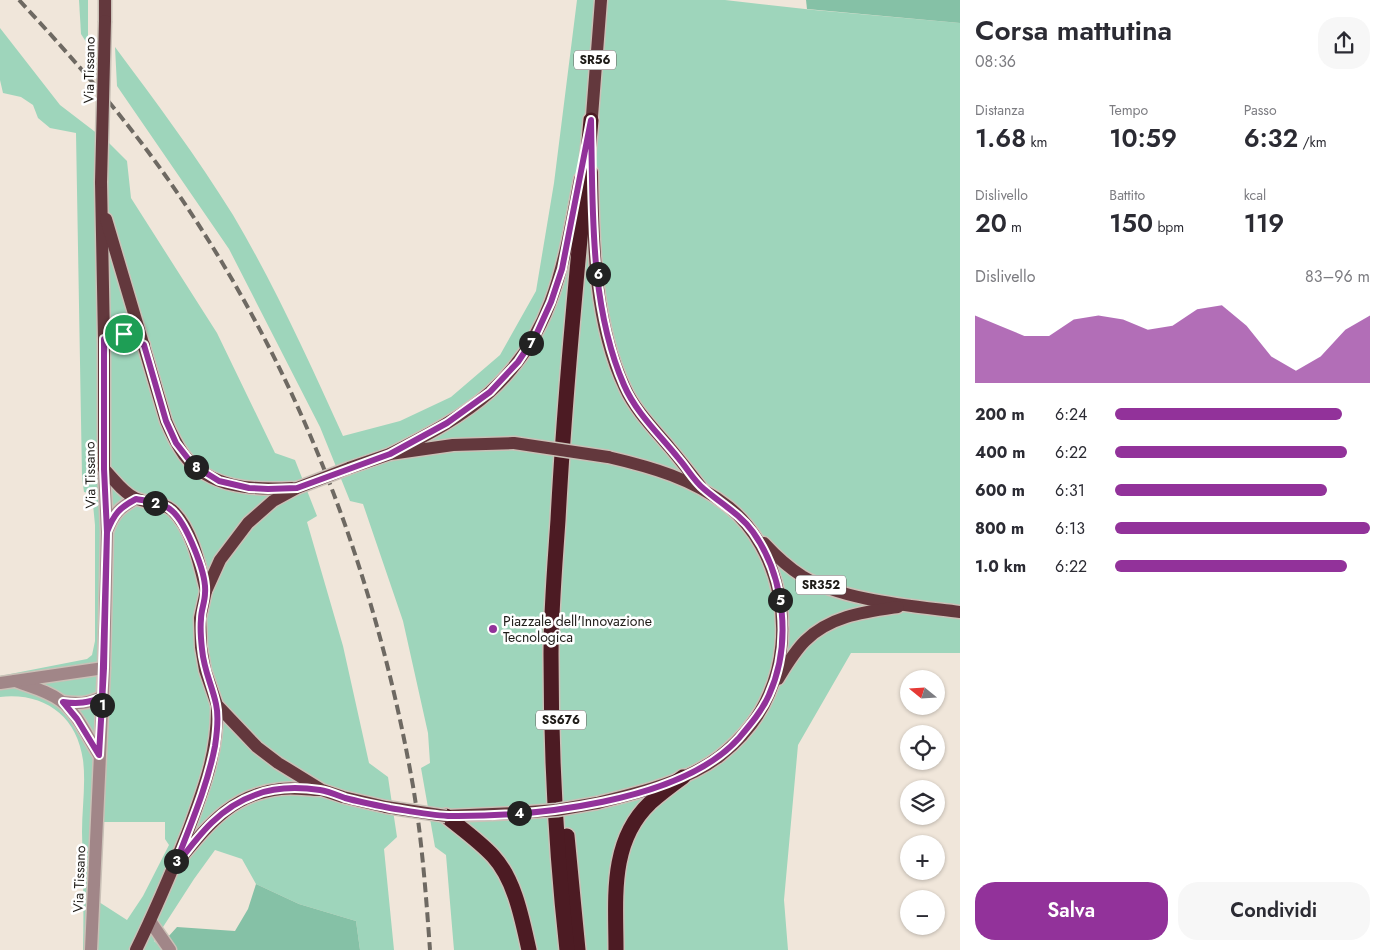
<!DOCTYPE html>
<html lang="it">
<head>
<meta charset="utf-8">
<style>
  :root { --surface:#fff; --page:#f7f7f7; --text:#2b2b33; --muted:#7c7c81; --accent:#92329a }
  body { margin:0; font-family:Jost,sans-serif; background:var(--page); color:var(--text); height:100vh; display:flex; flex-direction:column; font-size:19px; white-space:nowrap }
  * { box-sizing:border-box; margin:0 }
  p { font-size:16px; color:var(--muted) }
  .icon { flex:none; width:28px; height:28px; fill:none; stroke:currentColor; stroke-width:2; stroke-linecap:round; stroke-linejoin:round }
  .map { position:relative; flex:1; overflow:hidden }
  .drawer { display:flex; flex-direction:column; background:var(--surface); width:425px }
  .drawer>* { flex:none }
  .needle { width:32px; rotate:288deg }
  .tools { position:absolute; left:900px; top:670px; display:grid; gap:10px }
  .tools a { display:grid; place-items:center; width:45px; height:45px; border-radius:50%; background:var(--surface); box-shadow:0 1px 4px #0004; font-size:25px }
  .pin { position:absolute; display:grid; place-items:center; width:42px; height:42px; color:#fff; margin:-21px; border:2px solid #fff; border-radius:50%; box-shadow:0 1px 5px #0007 }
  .km { position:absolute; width:25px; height:25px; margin:-12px; border-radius:50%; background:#222; color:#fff; font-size:14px; line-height:25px; text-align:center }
  .round { display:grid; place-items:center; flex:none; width:52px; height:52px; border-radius:20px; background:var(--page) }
  .headline { display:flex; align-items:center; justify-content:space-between; height:85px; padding:0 15px }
  h1 { font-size:28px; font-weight:600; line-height:38px }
  .stats { display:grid; grid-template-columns:repeat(3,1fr); gap:8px; height:85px; padding:5px 15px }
  .stats div { display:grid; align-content:center }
  .stats b { font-size:25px; font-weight:600 }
  .stats small { font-size:14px; font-weight:400 }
  .stats p { font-size:14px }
  .chart { height:140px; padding:10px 15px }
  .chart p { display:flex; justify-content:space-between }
  .chart svg { width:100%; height:90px; margin-top:5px; fill:var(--accent); opacity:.7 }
  .primary-button { display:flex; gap:10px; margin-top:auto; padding:10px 15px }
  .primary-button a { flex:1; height:58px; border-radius:20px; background:var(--accent); color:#fff; font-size:20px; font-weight:600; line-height:58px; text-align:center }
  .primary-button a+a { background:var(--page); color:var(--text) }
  ul { padding:0 15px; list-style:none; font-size:16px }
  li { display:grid; grid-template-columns:80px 60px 1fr; align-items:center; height:38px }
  li i { height:12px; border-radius:6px; background:var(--accent) }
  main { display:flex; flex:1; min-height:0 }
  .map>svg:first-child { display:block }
  .green { fill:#9ed5bb; fill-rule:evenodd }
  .forest { fill:#85c1a6 }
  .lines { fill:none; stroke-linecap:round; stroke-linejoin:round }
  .minor-casing { stroke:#cac1b7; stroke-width:15 }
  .major-casing { stroke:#cac1b7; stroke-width:15 }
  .highway-casing { stroke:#cac1b7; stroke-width:18 }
  .minor { stroke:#a18688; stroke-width:12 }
  .major { stroke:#63383d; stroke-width:12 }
  .highway { stroke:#4c1b23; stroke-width:15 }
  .rail { stroke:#6e6962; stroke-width:4; stroke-dasharray:10 5; stroke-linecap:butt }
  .major-bridge-casing { stroke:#cac1b7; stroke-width:15; stroke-linecap:butt }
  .major-bridge { stroke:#63383d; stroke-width:12 }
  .route-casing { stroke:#fff; stroke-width:10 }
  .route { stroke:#92329a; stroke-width:6 }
  .poi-dot { fill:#92329a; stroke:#fff; stroke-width:2 }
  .labels { text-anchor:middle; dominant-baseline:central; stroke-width:5; stroke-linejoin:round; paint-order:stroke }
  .shield { fill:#fff; stroke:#625f5d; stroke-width:1 }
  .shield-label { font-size:12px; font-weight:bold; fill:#1e1b17 }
  .street-label { font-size:14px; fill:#1e1b17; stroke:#fff }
  .poi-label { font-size:14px; fill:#1e1b17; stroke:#fff; text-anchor:start }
</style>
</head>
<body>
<main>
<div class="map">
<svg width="960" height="950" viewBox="0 0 960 950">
  <rect width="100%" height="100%" fill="#f0e6da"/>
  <g class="green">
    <polygon points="79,0 88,0 88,45 81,34"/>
    <path d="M 577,0 L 725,0 L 814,10 L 960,23 L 960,653 L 851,653 L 798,745 L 784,900 L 788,950 L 454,950 L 446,855 L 435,847 L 421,768 L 430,763 L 428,733 L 403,621 L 363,504 L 350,501 L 320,427 L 229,249 L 117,86 L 115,47 C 156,102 197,157 233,215 C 275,286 309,361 343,436 L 400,421 L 451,397 L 500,355 L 536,291 L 554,183 Z"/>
    <path d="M 0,28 L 60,105 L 107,141 L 127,161 L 131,198 L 217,333 L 275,453 L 295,460 L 317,516 L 307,522 L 343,646 L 369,763 L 388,777 L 397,837 L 384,849 L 394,950 L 360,950 L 356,921 L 299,904 L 256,884 L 242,859 L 215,850 L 194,879 L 154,941 L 165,950 L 83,950 C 84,911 83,871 82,832 C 82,809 86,783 83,760 C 77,716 44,692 0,697 L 0,676 L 87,659 L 92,655 L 95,641 L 95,525 L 92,494 L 84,492 L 82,477 L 76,133 L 50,128 L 38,118 L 33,105 L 21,97 L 3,93 L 0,80 ZM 104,822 L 165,822 L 165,839 L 169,845 L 143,896 L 127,920 L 99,902 Z"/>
  </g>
  <g class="forest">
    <polygon points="806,0 960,0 960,23 807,9"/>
    <polygon points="256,884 299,904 356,921 360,950 175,950 168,937 177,927 235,931 248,909"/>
  </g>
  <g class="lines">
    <defs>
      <g id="minor">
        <path d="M 108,529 C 114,513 120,508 135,499"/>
        <path d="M 15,681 C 31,687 48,691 61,701 C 78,714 88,738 99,755"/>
        <polyline points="0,683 104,668"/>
        <path d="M 63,702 C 79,704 86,704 102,697"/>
        <polyline points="150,921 170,950"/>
        <polyline points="91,950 104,668 107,532 104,469"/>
      </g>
      <g id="major">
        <polyline points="105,0 105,21"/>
        <polyline points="591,129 601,0"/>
        <path d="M 592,172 C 593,242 594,323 625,388 C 635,410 654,429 670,448 C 681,461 691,474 701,487"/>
        <path d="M 101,182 L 104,339 L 104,469 C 113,478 123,493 135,498 C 147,504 161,501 172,510 C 192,528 200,566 206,591"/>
        <path d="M 106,219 L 166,421 C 171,433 177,445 184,455 C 210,489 254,490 292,488"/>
        <path d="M 104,339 C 123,332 127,334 144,345"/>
        <path d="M 390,454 C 425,436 461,418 490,392 C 555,333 564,260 580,179"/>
        <polyline points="349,468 390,454 453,445 514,443"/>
        <polyline points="297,488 273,501 248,523 220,560 206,591 200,618 201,647 205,670 217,705 257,747 278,763 322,790 343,797 386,807"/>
        <path d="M 764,543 C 776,556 788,567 802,576 C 843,601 913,606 960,612"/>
        <path d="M 778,679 C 786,666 794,652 805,641 C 830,616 864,612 898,607"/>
        <path d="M 597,803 C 638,793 686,782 720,756 C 740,740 759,718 769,694 C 796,633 781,550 729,507 C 694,479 651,467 608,457"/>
        <polyline points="446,816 515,813"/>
        <path d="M 181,858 C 210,823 233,794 281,789 C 294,787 308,790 320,790"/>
        <path d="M 136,950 C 155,911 172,871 188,831 C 204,788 218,752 217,705"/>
      </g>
      <g id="highway">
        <path d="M 446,816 C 462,829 479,841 493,856 C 515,880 522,919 529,950"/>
        <polyline points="567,836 578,950"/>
        <path d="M 567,950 C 556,852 551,753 551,654 C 551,609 555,564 558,520 C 565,387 579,253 591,120"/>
        <path d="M 616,950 C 616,899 609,842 650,803 C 660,794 672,785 683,777"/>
      </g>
    </defs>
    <use href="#minor" class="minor-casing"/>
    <use href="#major" class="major-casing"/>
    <use href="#highway" class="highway-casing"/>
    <use href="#minor" class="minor"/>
    <use href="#major" class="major"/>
    <use href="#highway" class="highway"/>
    <path class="rail" d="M 19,0 C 71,56 121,113 165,175 C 295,359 374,565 413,786 C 422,840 426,895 430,950"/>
    <defs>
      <g id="major-bridge">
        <polyline points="101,182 105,21"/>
        <polyline points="514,443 608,457"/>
        <polyline points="297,488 349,468"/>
        <polyline points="386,807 446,816"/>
        <polyline points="515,813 557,810 597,803"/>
      </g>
    </defs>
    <use href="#major-bridge" class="major-bridge-casing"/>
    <use href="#major-bridge" class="major-bridge"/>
  </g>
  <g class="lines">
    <defs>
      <path id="route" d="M 124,334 L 118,334 L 104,339 L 104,469 L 107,532 L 104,668 L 99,755 L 77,719 L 63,702 C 78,704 88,703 102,697 L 107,532 C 114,514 119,508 136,499 C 147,501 162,502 171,510 C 186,522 207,574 205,593 C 205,602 201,610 201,619 C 200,629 201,640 202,649 C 204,671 212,685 216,704 C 219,717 217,733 215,746 C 207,788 189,828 174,868 C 197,838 218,808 255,795 C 275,787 299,787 320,790 C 328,791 337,795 345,798 C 360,802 375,805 390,808 C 409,811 429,815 448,816 C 531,817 681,803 739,738 C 750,725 762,711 769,695 C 792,644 785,577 753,532 C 740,514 720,503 704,489 C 694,481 687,468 679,459 C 660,435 636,413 624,385 C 589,305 593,206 591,120 L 562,269 L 551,302 L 536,335 L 518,362 L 490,392 L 447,423 L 390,454 L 297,488 L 268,489 L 249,488 L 219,481 L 193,465 L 176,443 L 166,421 L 144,345 L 124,334"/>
    </defs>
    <use href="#route" class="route-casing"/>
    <use href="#route" class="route"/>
  </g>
  <circle class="poi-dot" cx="493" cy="629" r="5"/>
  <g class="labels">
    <g class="shield">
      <rect x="574" y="50.5" width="42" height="19" rx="4"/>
      <rect x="796" y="575.5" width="50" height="19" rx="4"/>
      <rect x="536" y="710.5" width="50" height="19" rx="4"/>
    </g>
    <g class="shield-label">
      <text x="595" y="60">SR56</text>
      <text x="821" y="585">SR352</text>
      <text x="561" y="720">SS676</text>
    </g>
    <g class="street-label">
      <text transform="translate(89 70) rotate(-89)">Via Tissano</text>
      <text transform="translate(90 475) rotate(-91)">Via Tissano</text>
      <text transform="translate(79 879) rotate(-88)">Via Tissano</text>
    </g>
    <g class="poi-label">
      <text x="503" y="621">Piazzale dell'Innovazione<tspan x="503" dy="16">Tecnologica</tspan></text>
    </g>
  </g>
</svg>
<div class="tools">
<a><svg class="needle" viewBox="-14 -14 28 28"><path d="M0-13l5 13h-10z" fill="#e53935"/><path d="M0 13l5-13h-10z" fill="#7c7c81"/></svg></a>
<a><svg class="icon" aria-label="locate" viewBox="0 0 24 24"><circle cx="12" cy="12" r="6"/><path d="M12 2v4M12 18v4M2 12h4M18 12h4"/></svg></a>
<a><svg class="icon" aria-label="layers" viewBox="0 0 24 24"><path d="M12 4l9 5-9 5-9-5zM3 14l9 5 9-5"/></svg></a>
<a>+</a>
<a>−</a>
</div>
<div class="pin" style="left:124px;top:334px;background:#1e9e55"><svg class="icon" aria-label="arrive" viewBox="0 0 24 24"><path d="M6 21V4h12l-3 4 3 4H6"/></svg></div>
<b class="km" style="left:102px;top:705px">1</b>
<b class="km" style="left:155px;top:503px">2</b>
<b class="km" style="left:176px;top:861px">3</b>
<b class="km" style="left:519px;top:813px">4</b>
<b class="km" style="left:780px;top:600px">5</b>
<b class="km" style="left:598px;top:274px">6</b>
<b class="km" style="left:531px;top:343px">7</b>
<b class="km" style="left:196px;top:467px">8</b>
</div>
<section class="drawer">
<div class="headline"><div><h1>Corsa mattutina</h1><p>08:36</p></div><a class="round"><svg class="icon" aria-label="share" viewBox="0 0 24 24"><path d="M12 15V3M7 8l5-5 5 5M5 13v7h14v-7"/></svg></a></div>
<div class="stats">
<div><p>Distanza</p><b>1.68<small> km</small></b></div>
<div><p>Tempo</p><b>10:59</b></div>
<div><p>Passo</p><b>6:32<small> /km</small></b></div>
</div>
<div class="stats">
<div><p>Dislivello</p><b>20<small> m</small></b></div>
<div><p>Battito</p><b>150<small> bpm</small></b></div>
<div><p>kcal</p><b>119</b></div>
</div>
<div class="chart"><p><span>Dislivello</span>83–96 m</p>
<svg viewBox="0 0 160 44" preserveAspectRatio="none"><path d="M0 44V11L10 16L20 21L30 21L40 13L50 11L60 13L70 18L80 16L90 8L100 6L110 16L120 31L130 38L140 31L150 18L160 11V44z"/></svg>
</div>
<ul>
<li><b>200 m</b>6:24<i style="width:89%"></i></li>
<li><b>400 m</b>6:22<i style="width:91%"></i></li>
<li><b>600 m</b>6:31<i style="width:83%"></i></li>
<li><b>800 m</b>6:13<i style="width:100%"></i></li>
<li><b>1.0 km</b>6:22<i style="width:91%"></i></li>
</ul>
<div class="primary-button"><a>Salva</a><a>Condividi</a></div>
</section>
</main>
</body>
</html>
